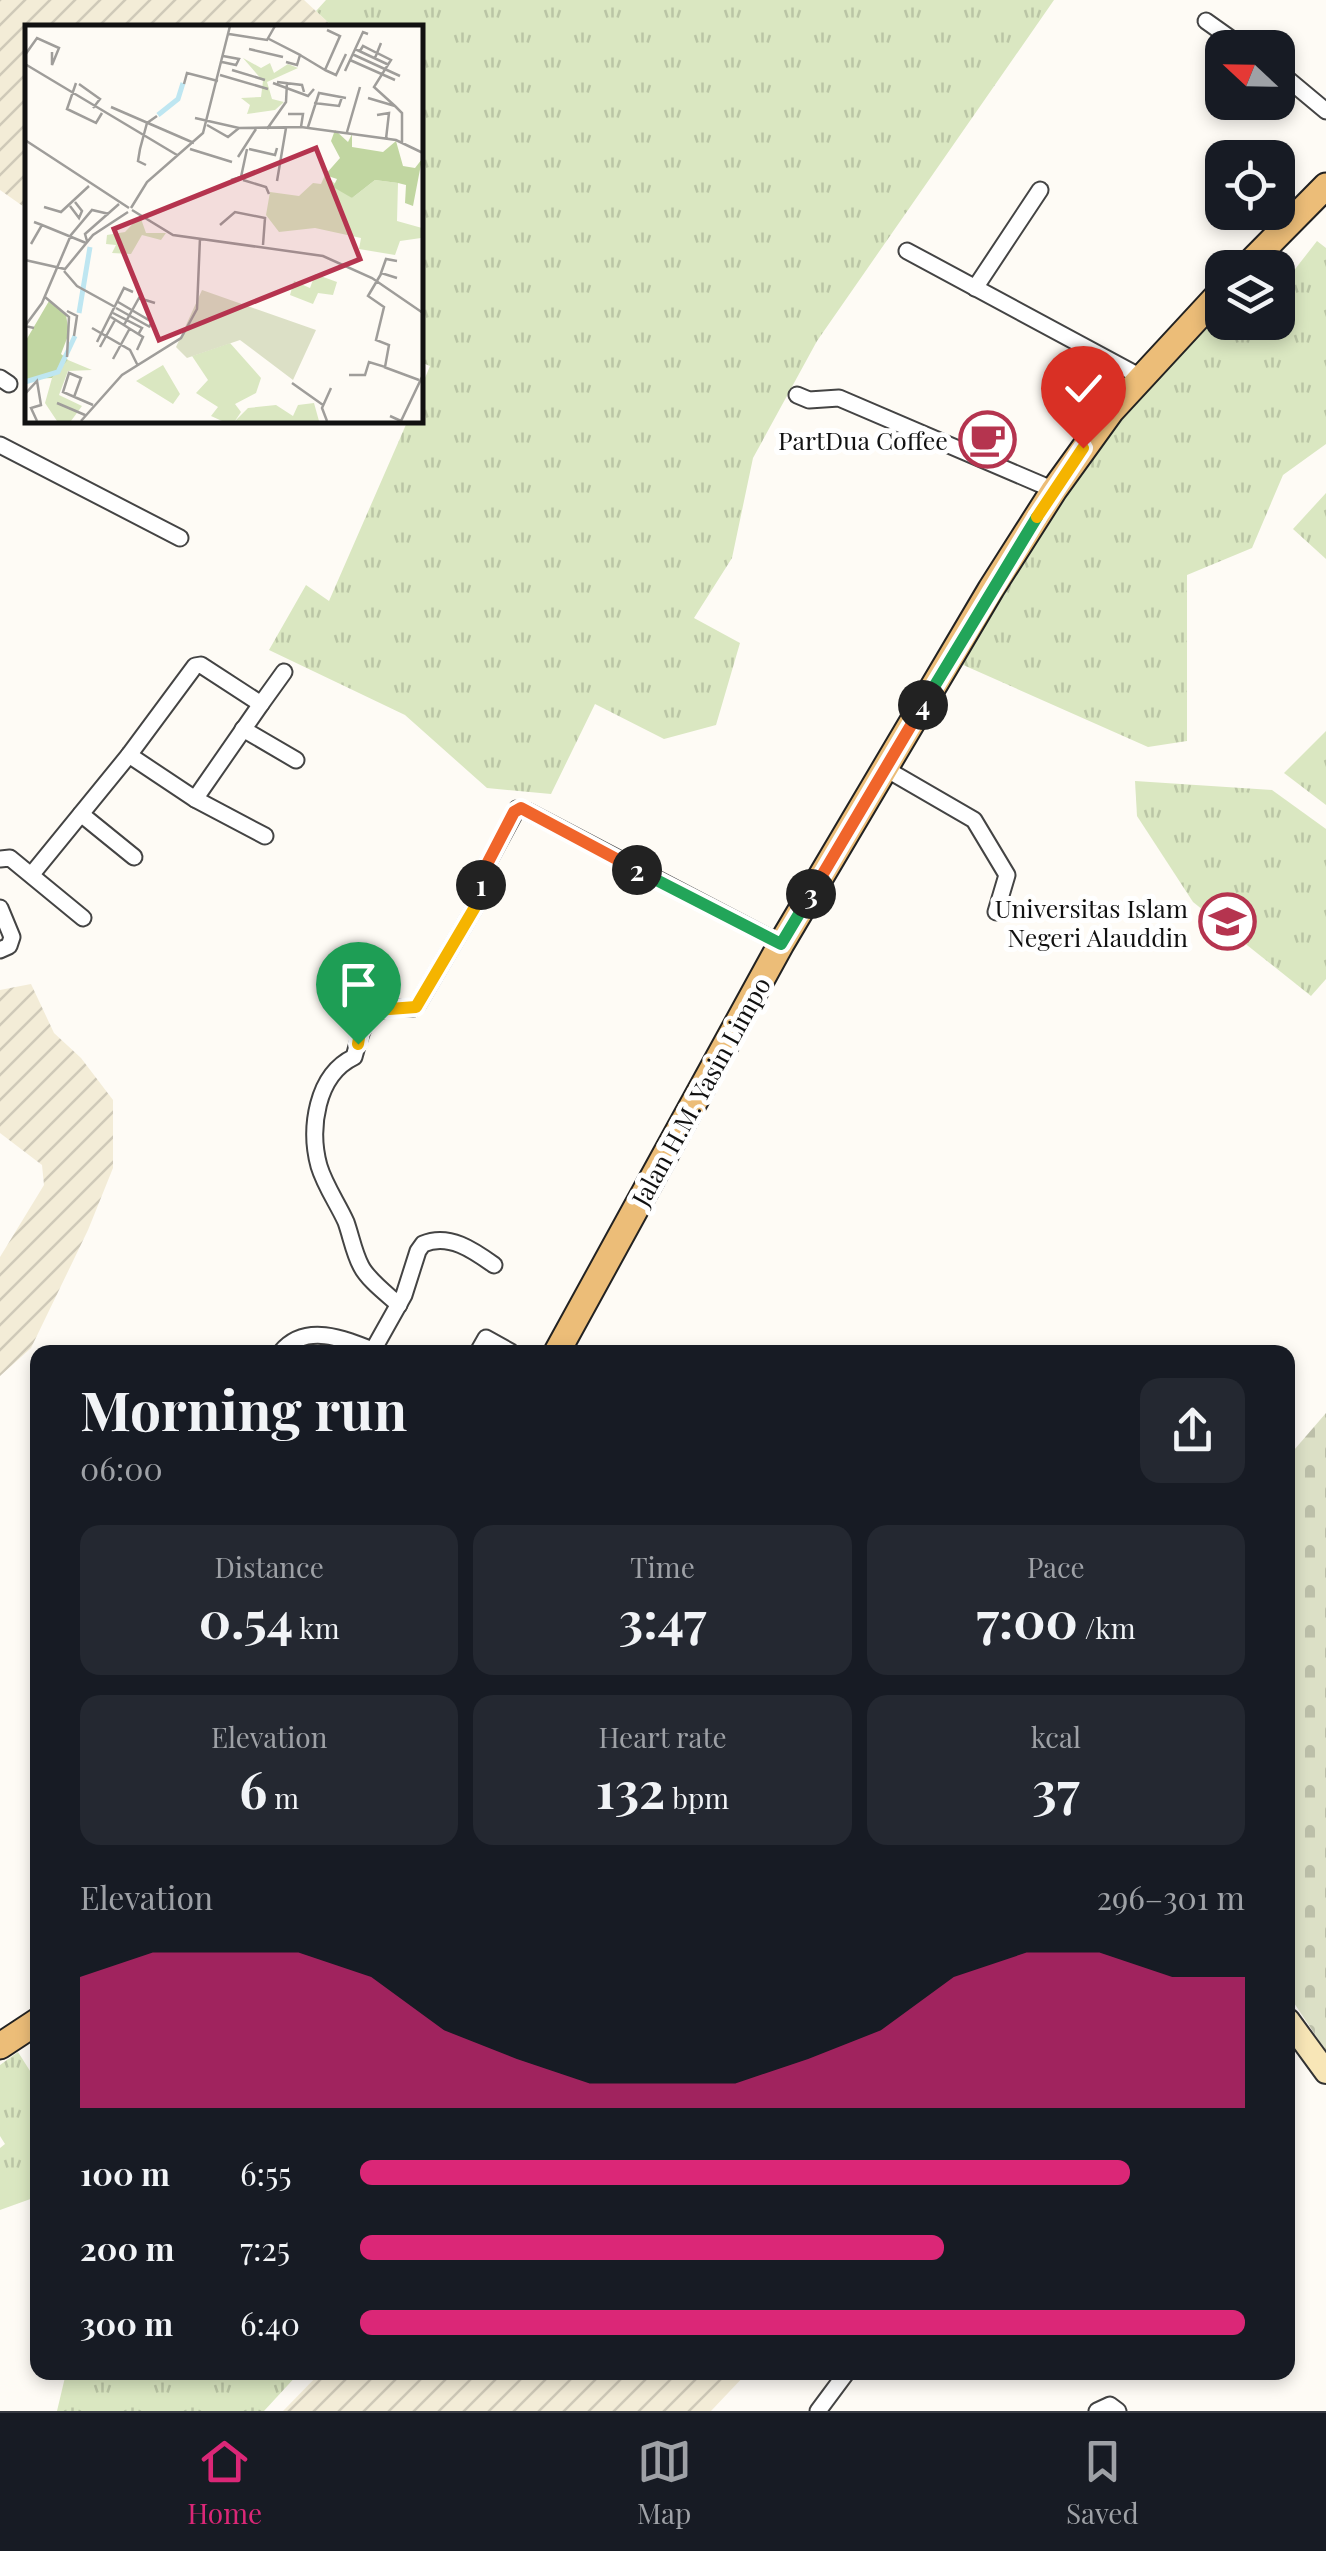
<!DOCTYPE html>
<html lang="en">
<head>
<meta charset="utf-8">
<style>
  :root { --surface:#171b24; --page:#242831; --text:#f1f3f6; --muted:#9ea1a6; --line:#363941; --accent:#db2777 }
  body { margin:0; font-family:"Playfair Display",serif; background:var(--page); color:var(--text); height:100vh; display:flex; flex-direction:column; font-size:38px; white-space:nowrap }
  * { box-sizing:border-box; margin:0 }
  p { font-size:32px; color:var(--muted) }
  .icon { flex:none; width:55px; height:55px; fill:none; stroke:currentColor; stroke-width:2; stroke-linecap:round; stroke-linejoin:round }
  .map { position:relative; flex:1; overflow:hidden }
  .drawer { position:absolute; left:30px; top:1345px; width:1265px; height:1035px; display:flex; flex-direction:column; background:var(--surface); border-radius:20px; box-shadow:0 5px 15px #0003 }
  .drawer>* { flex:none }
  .needle { width:65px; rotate:292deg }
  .fabs { position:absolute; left:1205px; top:30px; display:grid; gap:20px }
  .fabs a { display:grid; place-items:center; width:90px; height:90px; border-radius:20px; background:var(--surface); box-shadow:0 5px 15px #0003; font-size:50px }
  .pin { position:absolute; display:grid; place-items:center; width:85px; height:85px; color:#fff; margin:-102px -42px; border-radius:50% 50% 50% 0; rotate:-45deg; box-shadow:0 0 10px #0007 }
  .pin .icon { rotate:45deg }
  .km { position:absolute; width:50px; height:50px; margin:-25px; border-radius:50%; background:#222; color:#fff; font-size:28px; line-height:50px; text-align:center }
  .round { display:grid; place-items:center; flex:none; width:105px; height:105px; border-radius:20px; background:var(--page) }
  .summary { display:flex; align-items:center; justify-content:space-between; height:170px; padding:0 50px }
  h1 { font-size:55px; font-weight:700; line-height:75px }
  .stats { display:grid; grid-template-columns:repeat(3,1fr); gap:15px; height:170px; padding:10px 50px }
  .stats div { display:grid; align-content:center; border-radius:20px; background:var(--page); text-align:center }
  .stats b { font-size:50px; font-weight:700 }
  .stats small { font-size:28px; font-weight:400 }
  .stats p { font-size:28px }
  .chart { height:280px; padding:20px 50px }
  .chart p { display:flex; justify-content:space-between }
  .chart svg { width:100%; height:180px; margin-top:10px; fill:var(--accent); opacity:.7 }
  ul { padding:0 50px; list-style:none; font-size:32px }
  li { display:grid; grid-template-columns:160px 120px 1fr; align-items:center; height:75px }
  li i { height:25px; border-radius:12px; background:var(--accent) }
  .tabs { display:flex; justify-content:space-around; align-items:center; height:140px; border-top:2px solid var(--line); background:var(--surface); font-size:28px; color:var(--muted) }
  .tabs a { display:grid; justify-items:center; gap:5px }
  .tabs .on { color:var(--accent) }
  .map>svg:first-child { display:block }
  .farmland { fill:url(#farmland-furrows) }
  .grass { fill:url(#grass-tufts) }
  .cemetery { fill:url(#cemetery-stones) }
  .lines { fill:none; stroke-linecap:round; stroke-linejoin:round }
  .street-casing { stroke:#444; stroke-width:19 }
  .secondary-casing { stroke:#333; stroke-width:26 }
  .primary-casing { stroke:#222; stroke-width:29 }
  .street { stroke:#fff; stroke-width:15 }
  .secondary { stroke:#f8e6b7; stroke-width:22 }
  .primary { stroke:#ecbd78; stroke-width:25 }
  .split-1-casing { stroke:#fff; stroke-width:20 }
  .split-2-casing { stroke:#fff; stroke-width:20 }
  .split-3-casing { stroke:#fff; stroke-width:20 }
  .split-4-casing { stroke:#fff; stroke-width:20 }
  .split-5-casing { stroke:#fff; stroke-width:20 }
  .split-6-casing { stroke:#fff; stroke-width:20 }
  .split-1 { stroke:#f5b400; stroke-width:12 }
  .split-2 { stroke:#f0652b; stroke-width:12 }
  .split-3 { stroke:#22a559; stroke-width:12 }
  .split-4 { stroke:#f0652b; stroke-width:12 }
  .split-5 { stroke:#22a559; stroke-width:12 }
  .split-6 { stroke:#f5b400; stroke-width:12 }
  .labels { text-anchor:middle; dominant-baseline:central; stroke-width:10; stroke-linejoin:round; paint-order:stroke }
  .poi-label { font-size:25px; fill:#111; stroke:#fff; text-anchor:end }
  .street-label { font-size:25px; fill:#111; stroke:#fff }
  .inset-river { fill:none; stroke:#bee6f1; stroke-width:5 }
  .inset-road { fill:none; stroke:#9f9d9a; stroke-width:2.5 }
  .view { fill:#b5344f; fill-opacity:0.15; stroke:#b5344f; stroke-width:5 }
  .inset-edge { fill:none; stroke:#111; stroke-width:5 }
</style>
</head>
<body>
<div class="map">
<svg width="1326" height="2411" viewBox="0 0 1326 2411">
  <defs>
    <pattern id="farmland-furrows" width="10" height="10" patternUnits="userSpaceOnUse" patternTransform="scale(2.5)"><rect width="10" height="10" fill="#f3ecd7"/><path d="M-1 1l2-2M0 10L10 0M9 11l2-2" fill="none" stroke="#cfc9b8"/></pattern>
    <pattern id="grass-tufts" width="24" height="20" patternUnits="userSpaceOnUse" patternTransform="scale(2.5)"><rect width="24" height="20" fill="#dae7c1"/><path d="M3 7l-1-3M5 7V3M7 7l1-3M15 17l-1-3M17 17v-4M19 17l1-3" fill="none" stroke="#bac5a5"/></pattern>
    <pattern id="cemetery-stones" width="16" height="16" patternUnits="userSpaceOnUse" patternTransform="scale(2.5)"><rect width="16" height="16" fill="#dce0c6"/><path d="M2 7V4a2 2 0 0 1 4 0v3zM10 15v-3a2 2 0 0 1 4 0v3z" fill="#bcbfa9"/></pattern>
  </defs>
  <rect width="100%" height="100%" fill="#fefbf5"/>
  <g class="farmland">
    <polygon points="0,0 304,0 333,27 28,28 27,209 0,190"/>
    <polygon points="31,984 54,1033 81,1058 113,1100 113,1168 88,1230 31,1348 0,1376 0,1257 44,1185 42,1165 0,1133 0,990"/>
    <polygon points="321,2372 747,2372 747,2373 711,2411 283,2411"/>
  </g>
  <g class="grass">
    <polygon points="326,0 1054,0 817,341 753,458 732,558 694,618 740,643 716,725 664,739 595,704 551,794 487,788 405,715 269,650 306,585 329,601 408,420 420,420 420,390 430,366 420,362 420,28 333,27 316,11"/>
    <polygon points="1317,241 1326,248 1326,444 1283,475 1252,548 1187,575 1187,741 1148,747 961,664 1064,497 1133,398 1222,303 1222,322 1278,322 1278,291"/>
    <polygon points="1326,493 1326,559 1293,529"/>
    <polygon points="1326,731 1326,805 1284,773"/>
    <polygon points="1135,781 1272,790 1326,829 1326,979 1311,996 1193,902 1137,816"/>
    <polygon points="18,2052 37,2082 37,2202 36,2197 0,2210 0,2148 5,2144 0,2136 0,2065"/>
    <polygon points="66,2373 66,2372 299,2373 264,2411 57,2411"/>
  </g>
  <polygon class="cemetery" points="1326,1413 1326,2051 1288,1994 1288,1457"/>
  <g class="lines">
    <defs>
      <g id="street">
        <polyline points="1206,21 1244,48"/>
        <polyline points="1278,71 1326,111"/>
        <polyline points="907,251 1141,377"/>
        <polyline points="975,288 1040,190"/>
        <polyline points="0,378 9,384"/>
        <polyline points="797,395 809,400 839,398 1054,490"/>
        <polyline points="0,445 180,538"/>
        <polyline points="261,704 195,799 265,836"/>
        <polyline points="243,729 296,760"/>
        <polyline points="129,755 195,799"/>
        <polyline points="886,769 974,820 1007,875 996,912"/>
        <polyline points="81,814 134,857"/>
        <polyline points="0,859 10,858 83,918"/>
        <polyline points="32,874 129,755 195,666 201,665 261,704 284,672"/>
        <polyline points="0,908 12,937 9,946 0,950"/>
        <path d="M 399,1305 C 387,1294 368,1280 361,1266 C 354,1253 351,1236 346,1222 C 338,1204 325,1186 319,1166 C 309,1129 316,1075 354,1057 C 365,1017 369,1005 413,1008 L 418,1004 L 478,902 L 485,868 L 517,809 L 527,811 L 781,944"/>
        <path d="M 281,1352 C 306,1322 345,1339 377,1352"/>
        <path d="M 372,1352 L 404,1295 L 418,1251 L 423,1244 C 449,1233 473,1250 494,1265"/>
        <polyline points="478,1352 486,1338 511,1352"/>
        <polyline points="818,2411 847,2372"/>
        <polyline points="1097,2411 1110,2405 1118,2411"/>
      </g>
      <polyline id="secondary" points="1288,2020 1326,2072"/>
      <g id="primary">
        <polyline points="1245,268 1326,186"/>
        <polyline points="557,1352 781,944 991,589 1054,490 1111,411 1222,291"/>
        <polyline points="0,2046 38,2021"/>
      </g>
    </defs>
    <use href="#street" class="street-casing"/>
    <use href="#secondary" class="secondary-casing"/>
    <use href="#primary" class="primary-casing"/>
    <use href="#street" class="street"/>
    <use href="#secondary" class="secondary"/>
    <use href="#primary" class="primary"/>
  </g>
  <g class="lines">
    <defs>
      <polyline id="split-1" points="358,1044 360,1032 376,1010 416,1007 478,902 481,885"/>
      <polyline id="split-2" points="481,885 485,868 514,812 521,808 637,870"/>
      <polyline id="split-3" points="637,870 781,944 811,894"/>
      <polyline id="split-4" points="811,894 923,705"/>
      <polyline id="split-5" points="923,705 1037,517"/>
      <polyline id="split-6" points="1037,517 1083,448"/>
    </defs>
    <use href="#split-1" class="split-1-casing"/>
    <use href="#split-2" class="split-2-casing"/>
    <use href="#split-3" class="split-3-casing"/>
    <use href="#split-4" class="split-4-casing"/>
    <use href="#split-5" class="split-5-casing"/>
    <use href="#split-6" class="split-6-casing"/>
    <use href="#split-1" class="split-1"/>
    <use href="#split-2" class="split-2"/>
    <use href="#split-3" class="split-3"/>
    <use href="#split-4" class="split-4"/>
    <use href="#split-5" class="split-5"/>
    <use href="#split-6" class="split-6"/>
  </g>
  <defs>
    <symbol id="cafe-ring" viewBox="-11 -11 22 22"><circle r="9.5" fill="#fff" stroke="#b5344f" stroke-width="1.5"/><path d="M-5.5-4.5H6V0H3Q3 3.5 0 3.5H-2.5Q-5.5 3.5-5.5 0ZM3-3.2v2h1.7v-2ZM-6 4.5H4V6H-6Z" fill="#b5344f"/></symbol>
    <symbol id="university-ring" viewBox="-11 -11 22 22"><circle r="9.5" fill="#fff" stroke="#b5344f" stroke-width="1.5"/><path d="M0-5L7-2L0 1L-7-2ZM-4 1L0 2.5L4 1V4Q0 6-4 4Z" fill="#b5344f"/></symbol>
  </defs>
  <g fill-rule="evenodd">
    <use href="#cafe-ring" x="956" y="408" width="63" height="63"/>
    <use href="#university-ring" x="1196" y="890" width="63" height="63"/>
  </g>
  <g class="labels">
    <g class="poi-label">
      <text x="948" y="439">PartDua Coffee</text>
      <text x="1188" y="907">Universitas Islam<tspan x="1188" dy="29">Negeri Alauddin</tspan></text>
    </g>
    <g class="street-label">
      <text transform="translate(700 1091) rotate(-61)">Jalan H.M. Yasin Limpo</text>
    </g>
  </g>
  <g transform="translate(25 25)">
    <rect width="398" height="398" fill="#fefbf5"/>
    <path d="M 218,33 L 236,43 L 245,38 L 249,48 L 263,39 L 273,43 L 242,57 L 247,74 L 259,77 L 250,85 L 222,89 L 225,80 L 216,73 L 236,72 L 238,56 ZM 300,150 L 327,173 L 350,155 L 373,158 L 372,196 L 397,203 L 396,213 L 375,216 L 370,230 L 334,224 L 336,213 L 290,203 L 254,207 L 241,190 L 245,167 L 274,171 L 288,158 L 296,159 ZM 115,191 L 121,208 L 141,208 L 136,215 L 117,210 L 106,229 L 87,228 L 91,220 L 81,219 L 82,210 L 100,207 ZM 290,249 L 312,257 L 308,270 L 293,268 L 288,279 L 265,270 L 269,256 L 285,263 ZM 205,318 L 236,353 L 231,368 L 210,379 L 216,387 L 210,396 L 197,396 L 186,391 L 193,382 L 171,368 L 183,355 L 167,331 ZM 43,335 L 67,345 L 43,346 L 34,370 L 57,381 L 46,396 L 32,396 L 20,378 L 27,353 ZM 138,340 L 155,369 L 148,379 L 111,356 Z" fill="#dae7c1"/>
    <path d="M 310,105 L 323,117 L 327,109 L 327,122 L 358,127 L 371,116 L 378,141 L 390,143 L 397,134 L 388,181 L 380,178 L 381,160 L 373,158 L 350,155 L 327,173 L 308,162 L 312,154 L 300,150 L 315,133 L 306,116 ZM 24,276 L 41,290 L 44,308 L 36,329 L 43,335 L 27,353 L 2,354 L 0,317 Z" fill="#c1d6a1"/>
    <path d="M 177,265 L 291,305 L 268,355 L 215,315 L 162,333 L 151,322 Z" fill="#dce0c6"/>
    <path d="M 289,378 L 294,396 L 210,396 L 223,383 L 251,380 L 268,391 L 273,380 Z" fill="#dae7c1"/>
    <path class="inset-river" d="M 133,90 L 153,74 L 158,58M 54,288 L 65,222M 0,357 L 33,347 L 50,311"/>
    <path class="inset-road" d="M 204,9 L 242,15 L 250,1M 244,14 L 275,30 L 272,40 L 261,37M 224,24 L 258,32M 330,24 L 364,40M 335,26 L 338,21 L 352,28 L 356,18M 327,29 L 375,51M 0,30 L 12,13 L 34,23 L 27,40 L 27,27M 275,30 L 300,45 L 315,11 L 302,5M 325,35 L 370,55M 197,37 L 211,40 L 214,34 L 198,31M 0,39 L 152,130M 207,45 L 240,55M 300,45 L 311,50 L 321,29M 320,46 L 338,7 L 343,9M 195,50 L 243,64M 252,57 L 277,60 L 279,67M 51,58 L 42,84 L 71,98 L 77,88M 248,58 L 283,71 L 289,64M 54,59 L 75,74 L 68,83M 159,59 L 162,48 L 193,56M 343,73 L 370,81 L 349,62 L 366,35 L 352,28 L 350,33M 289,78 L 314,81 L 317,72M 370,81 L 377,88 L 377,118M 86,82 L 169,118M 352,90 L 364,88 L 361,114M 170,93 L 214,103 L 276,102 L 278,89 L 263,89M 182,100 L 203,112 L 214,103M 276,102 L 371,115 L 398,128M 283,102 L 294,68 L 321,73M 242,104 L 261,77 L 262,57M 322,107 L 335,62M 0,115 L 104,183M 165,124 L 207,137M 224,124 L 250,130 L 252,123M 213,132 L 231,104M 121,140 L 113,136 L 115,124 L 122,98 L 132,91M 206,155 L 216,152 L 222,124M 218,155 L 241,162 L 244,169M 252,156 L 261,103M 45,181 L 54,193 L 57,186 L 50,177M 19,182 L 36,187 L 64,161M 106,183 L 122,157 L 178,108 L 205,1M 107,185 L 148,210 L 298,231 L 347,253 L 398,288M 17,200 L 61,218M 195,200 L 210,187 L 240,193 L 238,220M 62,216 L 60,209 L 94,179M 6,219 L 17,200 L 9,197M 0,235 L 40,244 L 68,210 L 103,187M 372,236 L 361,234 L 356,248 L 372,253M 39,246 L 52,261 L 90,282M 20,272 L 44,292 L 42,332M 93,277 L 127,297 L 124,302M 91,283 L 125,302M 42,286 L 52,291 L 49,311M 88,288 L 117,303 L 114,308M 86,292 L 118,312 L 112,325M 99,300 L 114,273 L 130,278M 9,303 L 0,301 L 17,278 L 46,210 L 67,185 L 84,189M 67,303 L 105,325 L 113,341M 72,317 L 99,263 L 108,267M 75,322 L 90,295M 88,334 L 105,303M 359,342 L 394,355M 324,350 L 340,350 L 344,337 L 360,342 L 364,320 L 351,315 L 359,282 L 343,271 L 356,249M 267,358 L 298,380M 0,369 L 12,356 L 16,380 L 6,383 L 12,396M 49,372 L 56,353 L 44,348 L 38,367 L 68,380M 32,378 L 60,390M 365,391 L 376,396 L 398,350M 56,396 L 97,350 L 156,313 L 172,284 L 175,213M 302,396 L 297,383 L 306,363"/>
    <path class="view" d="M 291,123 L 335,234 L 134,315 L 89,204 Z"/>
    <rect width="398" height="398" class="inset-edge"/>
  </g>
</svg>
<div class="fabs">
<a><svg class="needle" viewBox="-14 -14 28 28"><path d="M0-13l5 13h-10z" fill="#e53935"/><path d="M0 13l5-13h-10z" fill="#9ea1a6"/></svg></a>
<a><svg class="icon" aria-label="locate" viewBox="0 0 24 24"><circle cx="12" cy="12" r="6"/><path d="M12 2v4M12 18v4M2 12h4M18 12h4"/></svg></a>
<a><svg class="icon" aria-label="layers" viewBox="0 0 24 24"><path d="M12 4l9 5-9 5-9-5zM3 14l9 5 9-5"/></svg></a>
</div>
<div class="pin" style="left:358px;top:1044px;background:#1e9e55"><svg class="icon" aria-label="arrive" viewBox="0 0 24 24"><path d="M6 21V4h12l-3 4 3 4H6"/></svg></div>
<div class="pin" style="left:1083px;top:448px;background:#d93025"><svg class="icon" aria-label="check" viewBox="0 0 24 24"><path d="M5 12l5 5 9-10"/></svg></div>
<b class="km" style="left:481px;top:885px">1</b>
<b class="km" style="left:637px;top:870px">2</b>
<b class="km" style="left:811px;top:894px">3</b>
<b class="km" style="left:923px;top:705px">4</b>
<section class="drawer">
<div class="summary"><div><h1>Morning run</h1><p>06:00</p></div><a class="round"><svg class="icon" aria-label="share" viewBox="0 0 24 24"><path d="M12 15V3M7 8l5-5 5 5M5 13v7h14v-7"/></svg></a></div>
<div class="stats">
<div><p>Distance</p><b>0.54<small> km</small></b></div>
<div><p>Time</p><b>3:47</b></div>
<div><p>Pace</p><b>7:00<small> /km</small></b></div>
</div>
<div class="stats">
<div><p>Elevation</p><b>6<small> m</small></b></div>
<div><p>Heart rate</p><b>132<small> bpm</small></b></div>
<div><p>kcal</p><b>37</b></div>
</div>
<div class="chart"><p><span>Elevation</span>296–301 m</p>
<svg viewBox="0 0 160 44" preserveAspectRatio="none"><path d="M0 44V12L10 6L20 6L30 6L40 12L50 25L60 32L70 38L80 38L90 38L100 32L110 25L120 12L130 6L140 6L150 12L160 12V44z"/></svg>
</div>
<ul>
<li><b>100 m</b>6:55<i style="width:87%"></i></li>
<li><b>200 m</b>7:25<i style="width:66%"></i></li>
<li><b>300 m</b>6:40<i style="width:100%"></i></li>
</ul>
</section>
</div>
<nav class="tabs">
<a class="on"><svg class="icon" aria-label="home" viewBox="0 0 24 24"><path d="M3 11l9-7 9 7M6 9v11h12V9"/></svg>Home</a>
<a><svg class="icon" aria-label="map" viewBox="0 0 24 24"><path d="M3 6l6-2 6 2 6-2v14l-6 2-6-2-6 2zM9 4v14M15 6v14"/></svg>Map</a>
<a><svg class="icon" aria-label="saved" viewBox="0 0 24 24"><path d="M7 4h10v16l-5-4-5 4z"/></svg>Saved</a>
</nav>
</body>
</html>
